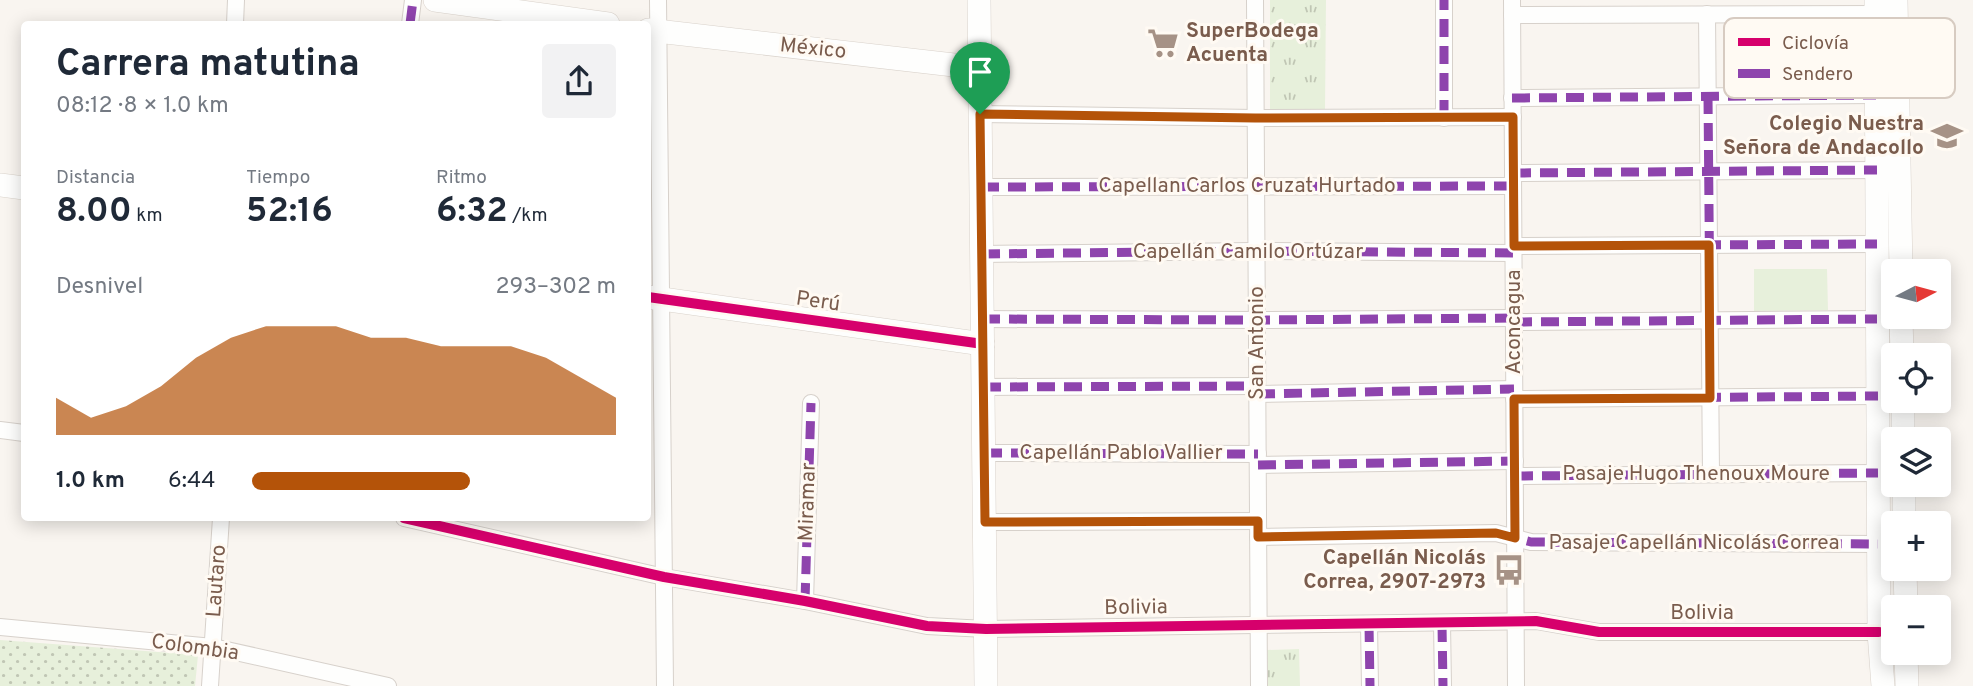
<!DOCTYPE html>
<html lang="es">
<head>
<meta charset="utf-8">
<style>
  :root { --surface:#fff; --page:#f2f2f3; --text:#1f2937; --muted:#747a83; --accent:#b45309 }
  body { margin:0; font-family:Overpass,sans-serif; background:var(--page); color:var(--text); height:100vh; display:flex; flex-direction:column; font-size:26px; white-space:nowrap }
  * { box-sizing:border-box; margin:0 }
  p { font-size:23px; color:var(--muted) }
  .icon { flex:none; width:38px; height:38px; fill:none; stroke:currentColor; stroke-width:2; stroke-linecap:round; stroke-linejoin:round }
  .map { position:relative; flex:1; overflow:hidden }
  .side { position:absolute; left:21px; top:21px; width:630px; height:500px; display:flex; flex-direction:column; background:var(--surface); border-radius:7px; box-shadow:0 4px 18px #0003 }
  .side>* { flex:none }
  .needle { width:46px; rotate:84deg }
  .controls { position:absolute; left:1881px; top:259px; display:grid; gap:14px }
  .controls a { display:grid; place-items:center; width:70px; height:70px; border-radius:7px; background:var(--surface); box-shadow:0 4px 18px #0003; font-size:35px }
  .pin { position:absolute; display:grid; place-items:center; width:60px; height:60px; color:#fff; margin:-72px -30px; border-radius:50% 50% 50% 0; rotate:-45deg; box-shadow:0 0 7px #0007 }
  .pin .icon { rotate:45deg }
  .round { display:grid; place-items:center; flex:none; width:74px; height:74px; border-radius:7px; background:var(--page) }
  .headline { display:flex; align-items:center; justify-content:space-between; height:119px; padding:0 35px }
  h1 { font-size:38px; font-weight:700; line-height:52px }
  .metrics { display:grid; grid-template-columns:repeat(3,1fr); gap:10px; height:119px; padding:7px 35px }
  .metrics div { display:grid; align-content:center }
  .metrics b { font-size:35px; font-weight:700 }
  .metrics small { font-size:19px; font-weight:400 }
  .metrics p { font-size:19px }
  .chart { height:196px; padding:14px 35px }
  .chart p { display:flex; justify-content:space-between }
  .chart svg { width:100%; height:126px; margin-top:7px; fill:var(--accent); opacity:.7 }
  ul { padding:0 35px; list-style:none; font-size:23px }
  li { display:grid; grid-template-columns:112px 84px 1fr; align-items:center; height:52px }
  li i { height:18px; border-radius:9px; background:var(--accent) }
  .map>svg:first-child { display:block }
  .grass { fill:url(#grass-dots) }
  .park { fill:url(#park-tufts) }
  .pitch { fill:#e7f0db }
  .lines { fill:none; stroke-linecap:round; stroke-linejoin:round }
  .street-casing { stroke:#d7d1cb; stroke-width:18 }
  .secondary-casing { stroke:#d9d2cb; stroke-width:24 }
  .street { stroke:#fefefd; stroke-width:16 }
  .secondary { stroke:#fefefd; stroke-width:23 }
  .quiet { stroke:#8e44ad; stroke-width:9; stroke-dasharray:18 9; stroke-linecap:butt }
  .cycleway-casing { stroke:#fffaf3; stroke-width:15 }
  .cycleway { stroke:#d6006c; stroke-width:10 }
  .route-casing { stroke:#fff; stroke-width:14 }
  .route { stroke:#b45309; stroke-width:9 }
  .labels { text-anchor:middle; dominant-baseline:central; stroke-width:6; stroke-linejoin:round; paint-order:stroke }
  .poi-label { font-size:21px; font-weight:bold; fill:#7a5c4d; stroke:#fffaf3; text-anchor:end }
  .street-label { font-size:21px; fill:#7a5c4d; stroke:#fffaf3 }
  .key { fill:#fffaf3; stroke:#d7cbc1; stroke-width:2 }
  .key-label { font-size:19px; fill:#7a5c4d }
</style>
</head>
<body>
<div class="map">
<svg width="1973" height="686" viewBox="0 0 1973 686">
  <defs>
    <pattern id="grass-dots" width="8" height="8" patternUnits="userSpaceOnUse" patternTransform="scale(1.75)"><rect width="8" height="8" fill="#e7f0db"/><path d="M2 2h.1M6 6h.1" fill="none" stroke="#c0c6b4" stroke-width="1.8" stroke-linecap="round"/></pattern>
    <pattern id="park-tufts" width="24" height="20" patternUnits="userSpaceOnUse" patternTransform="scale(1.75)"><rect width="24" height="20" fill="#e7f0db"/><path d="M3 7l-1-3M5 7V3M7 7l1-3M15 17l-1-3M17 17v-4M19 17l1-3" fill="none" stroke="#c0c6b4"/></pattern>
  </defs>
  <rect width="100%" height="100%" fill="#f9f5f0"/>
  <polygon class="grass" points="0,640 198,655 195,686 0,686"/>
  <g class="park">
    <polygon points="1270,0 1326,0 1325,110 1270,109"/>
    <polygon points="1299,649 1300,686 1268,686 1267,650"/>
  </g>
  <polygon class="pitch" points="1754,269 1827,269 1828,310 1754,311"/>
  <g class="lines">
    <defs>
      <g id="street">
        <polyline points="658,0 665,686"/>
        <polyline points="1255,0 1259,686"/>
        <polyline points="1512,0 1516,686"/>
        <polyline points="1707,14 1711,474"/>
        <polyline points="1512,15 1887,14"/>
        <polyline points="235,24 236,0"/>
        <polyline points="410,24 413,0"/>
        <polyline points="1512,98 1876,95"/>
        <polyline points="980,114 1255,118 1513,117"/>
        <polyline points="1444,118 1444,0"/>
        <polyline points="1513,173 1877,170"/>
        <polyline points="981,187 1513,186"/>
        <polyline points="1514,246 1877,244"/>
        <polyline points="982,254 1256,251 1513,253"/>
        <polyline points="982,319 1257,320 1514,318"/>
        <polyline points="1514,322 1877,319"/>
        <polyline points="983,387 1257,386"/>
        <polyline points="1257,394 1514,389"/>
        <polyline points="1514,399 1878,396"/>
        <polyline points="0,430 24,433"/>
        <polyline points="984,453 1258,454"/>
        <polyline points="1258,465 1515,461"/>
        <polyline points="1515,476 1878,473"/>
        <polyline points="404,518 664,577 805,601 927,626 986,629 1536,621 1599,632 1879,632"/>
        <polyline points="985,522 1258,521"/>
        <polyline points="1258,537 1496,533 1531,542 1878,544"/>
        <polyline points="805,601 811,403"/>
        <polyline points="1369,624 1370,686"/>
        <polyline points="1442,624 1443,686"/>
        <polyline points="0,627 213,647 388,686"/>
        <polyline points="210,686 221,518"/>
      </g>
      <g id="secondary">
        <polyline points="435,0 608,24"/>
        <polyline points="979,0 986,686"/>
        <polyline points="1876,0 1879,632 1883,686"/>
        <polyline points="1896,0 1901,271"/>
        <polyline points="648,30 980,68"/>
        <polyline points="0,185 24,188"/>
        <polyline points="648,297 983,344"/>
        <polyline points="1901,317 1902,355"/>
        <polyline points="1903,401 1903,439"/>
        <polyline points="1904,485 1904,523"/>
        <polyline points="1905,569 1906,607"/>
        <polyline points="1906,653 1907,686"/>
      </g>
    </defs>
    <use href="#street" class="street-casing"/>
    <use href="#secondary" class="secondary-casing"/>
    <use href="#street" class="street"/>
    <use href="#secondary" class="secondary"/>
    <g class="quiet">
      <polyline points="410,24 413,0"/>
      <polyline points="1708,96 1710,321"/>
      <polyline points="1512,98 1876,95"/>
      <polyline points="1255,118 1513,117"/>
      <polyline points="1444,118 1444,0"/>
      <polyline points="1513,173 1877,170"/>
      <polyline points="981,187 1513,186"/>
      <polyline points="1514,246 1877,244"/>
      <polyline points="982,254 1256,251 1513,253"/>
      <polyline points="982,319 1257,320 1514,318"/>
      <polyline points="1514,322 1877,319"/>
      <polyline points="983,387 1257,386"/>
      <polyline points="1257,394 1514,389"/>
      <polyline points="1514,399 1878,396"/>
      <polyline points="984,453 1258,454"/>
      <polyline points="1258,465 1515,461"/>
      <polyline points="1515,476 1878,473"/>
      <polyline points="985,522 1258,521"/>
      <polyline points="1258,537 1496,533 1531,542 1878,544"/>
      <polyline points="805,601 811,403"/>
      <polyline points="1369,624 1370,686"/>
      <polyline points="1442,624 1443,686"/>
    </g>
    <defs>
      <g id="cycleway">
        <polyline points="648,297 983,344"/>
        <polyline points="404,518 664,577 805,601 927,626 986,629 1536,621 1599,632 1879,632"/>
      </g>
    </defs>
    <use href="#cycleway" class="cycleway-casing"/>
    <use href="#cycleway" class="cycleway"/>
  </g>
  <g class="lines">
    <defs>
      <polygon id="route" points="980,114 1255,118 1513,117 1514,246 1709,245 1710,398 1514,399 1515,538 1496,533 1258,537 1258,521 985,522"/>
    </defs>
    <use href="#route" class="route-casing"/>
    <use href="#route" class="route"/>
  </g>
  <defs>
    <symbol id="supermarket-bare" viewBox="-9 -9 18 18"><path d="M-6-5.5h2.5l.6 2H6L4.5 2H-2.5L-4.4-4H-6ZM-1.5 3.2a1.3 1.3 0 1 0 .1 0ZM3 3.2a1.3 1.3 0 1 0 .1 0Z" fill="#a69286" stroke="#fffaf3" stroke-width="2.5" paint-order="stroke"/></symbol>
    <symbol id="school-bare" viewBox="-9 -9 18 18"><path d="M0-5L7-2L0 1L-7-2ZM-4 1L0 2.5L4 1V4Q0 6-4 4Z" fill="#a69286" stroke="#fffaf3" stroke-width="2.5" paint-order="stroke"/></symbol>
    <symbol id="bus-bare" viewBox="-9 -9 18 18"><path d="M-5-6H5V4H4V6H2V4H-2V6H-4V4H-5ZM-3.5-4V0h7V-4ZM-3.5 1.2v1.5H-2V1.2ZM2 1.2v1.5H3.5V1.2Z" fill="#a69286" stroke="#fffaf3" stroke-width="2.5" paint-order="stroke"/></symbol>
  </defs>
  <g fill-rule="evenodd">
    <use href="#supermarket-bare" x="1141" y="21" width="44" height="44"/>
    <use href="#school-bare" x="1925" y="114" width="44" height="44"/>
    <use href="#bus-bare" x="1487" y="548" width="44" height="44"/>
  </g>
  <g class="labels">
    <g class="poi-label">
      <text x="1186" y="31" text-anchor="start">SuperBodega<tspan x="1186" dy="24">Acuenta</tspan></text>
      <text x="1924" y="124">Colegio Nuestra<tspan x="1924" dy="24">Señora de Andacollo</tspan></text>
      <text x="1486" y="558">Capellán Nicolás<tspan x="1486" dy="24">Correa, 2907-2973</tspan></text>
    </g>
    <g class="street-label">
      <text transform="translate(813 49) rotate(6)">México</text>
      <text x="1247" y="186">Capellan Carlos Cruzat Hurtado</text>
      <text x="1248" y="252">Capellán Camilo Ortúzar</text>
      <text transform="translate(818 302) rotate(8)">Perú</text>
      <text transform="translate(1514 322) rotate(-90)">Aconcagua</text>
      <text transform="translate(1257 343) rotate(-90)">San Antonio</text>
      <text x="1121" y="453">Capellán Pablo Vallier</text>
      <text x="1696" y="474">Pasaje Hugo Thenoux Moure</text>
      <text transform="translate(808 502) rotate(-88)">Miramar</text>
      <text x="1694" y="543">Pasaje Capellán Nicolás Correa</text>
      <text transform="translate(217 581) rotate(-86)">Lautaro</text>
      <text transform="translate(1136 608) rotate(-1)">Bolivia</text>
      <text x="1702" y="613">Bolivia</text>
      <text transform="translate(195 648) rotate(8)">Colombia</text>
    </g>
  </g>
  <rect x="1724" y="18" width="231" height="80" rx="10" class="key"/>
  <rect x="1738" y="38" width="32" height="8" fill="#d6006c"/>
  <rect x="1738" y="69" width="32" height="9" fill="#8e44ad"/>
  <g class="key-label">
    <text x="1782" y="49">Ciclovía</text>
    <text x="1782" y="80">Sendero</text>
  </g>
</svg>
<div class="controls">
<a><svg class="needle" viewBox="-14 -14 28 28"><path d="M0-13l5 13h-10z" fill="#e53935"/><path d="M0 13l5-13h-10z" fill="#747a83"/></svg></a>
<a><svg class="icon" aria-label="locate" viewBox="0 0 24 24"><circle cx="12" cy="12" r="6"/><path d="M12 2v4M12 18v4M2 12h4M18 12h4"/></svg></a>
<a><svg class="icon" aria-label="layers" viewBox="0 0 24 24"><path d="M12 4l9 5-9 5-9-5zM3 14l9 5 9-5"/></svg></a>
<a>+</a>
<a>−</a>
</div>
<div class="pin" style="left:980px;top:114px;background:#1e9e55"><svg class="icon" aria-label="arrive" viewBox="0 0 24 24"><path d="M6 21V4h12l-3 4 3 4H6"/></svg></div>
<section class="side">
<div class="headline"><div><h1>Carrera matutina</h1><p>08:12 · 8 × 1.0 km</p></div><a class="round"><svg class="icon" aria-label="share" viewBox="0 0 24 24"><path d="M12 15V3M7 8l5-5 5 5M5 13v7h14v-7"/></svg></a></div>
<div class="metrics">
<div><p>Distancia</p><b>8.00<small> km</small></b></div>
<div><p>Tiempo</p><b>52:16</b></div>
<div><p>Ritmo</p><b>6:32<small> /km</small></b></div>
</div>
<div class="chart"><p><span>Desnivel</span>293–302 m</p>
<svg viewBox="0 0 160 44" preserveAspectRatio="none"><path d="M0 44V31L10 38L20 34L30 27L40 17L50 10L60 6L70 6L80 6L90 10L100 10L110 13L120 13L130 13L140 17L150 24L160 31V44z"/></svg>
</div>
<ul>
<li><b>1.0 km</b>6:44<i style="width:60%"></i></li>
</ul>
</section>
</div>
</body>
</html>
